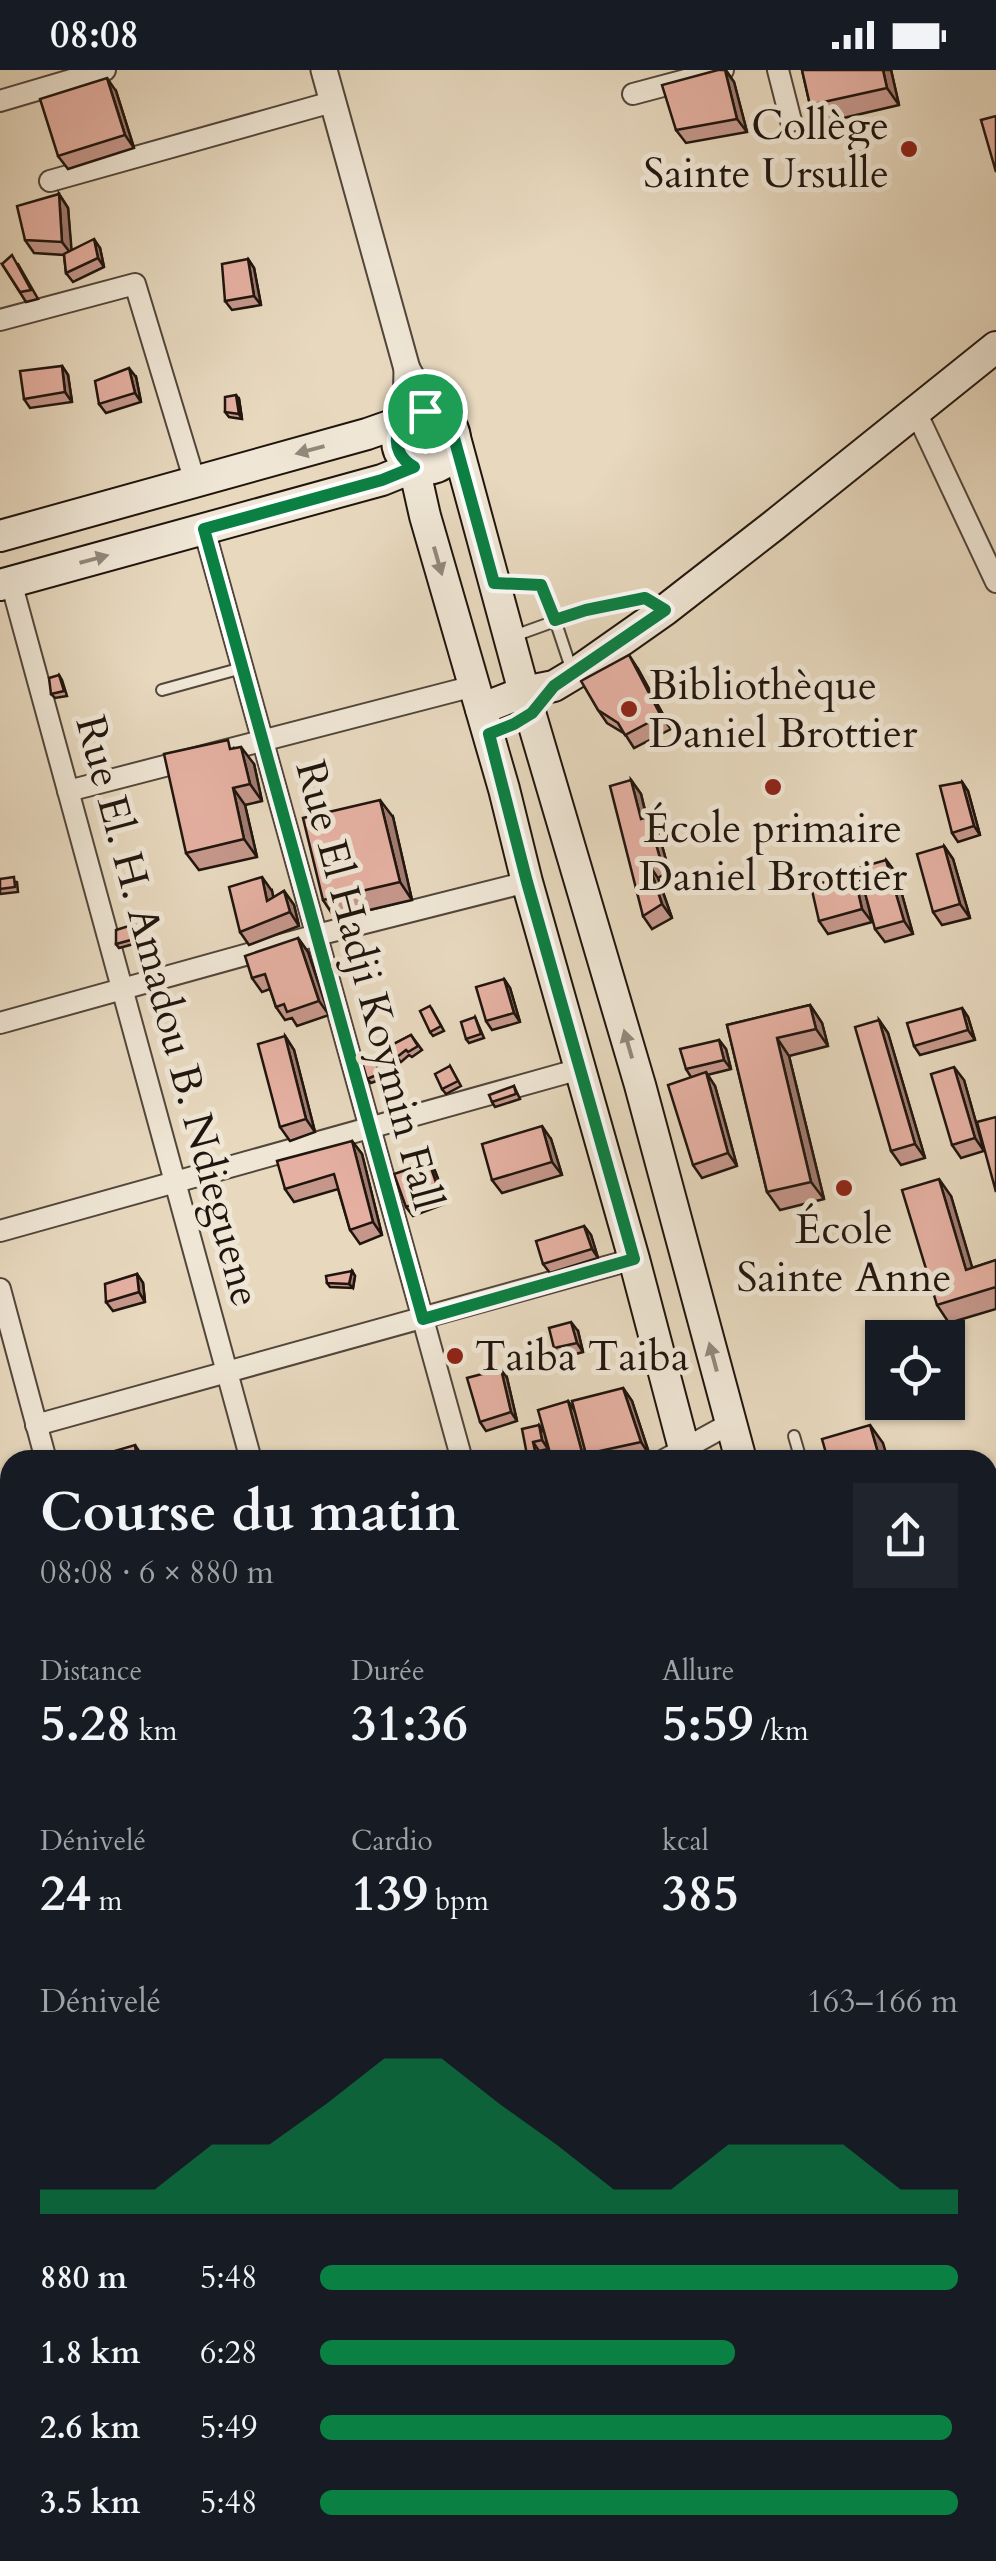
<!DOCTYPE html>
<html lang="fr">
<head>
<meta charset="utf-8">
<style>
  :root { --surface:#171b24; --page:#20242c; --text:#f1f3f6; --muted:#9ea1a6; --accent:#0b8043 }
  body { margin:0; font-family:Cardo,serif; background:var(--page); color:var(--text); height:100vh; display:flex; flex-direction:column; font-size:38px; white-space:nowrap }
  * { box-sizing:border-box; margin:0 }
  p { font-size:32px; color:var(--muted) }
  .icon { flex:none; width:55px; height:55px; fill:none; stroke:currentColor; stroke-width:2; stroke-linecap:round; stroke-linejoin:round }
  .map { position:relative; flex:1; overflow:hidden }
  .side { position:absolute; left:0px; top:1380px; width:998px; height:1112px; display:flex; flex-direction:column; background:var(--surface); border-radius:30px 30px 0 0; box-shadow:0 2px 8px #0004 }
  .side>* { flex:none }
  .fabs { position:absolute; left:865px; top:1250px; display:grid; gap:20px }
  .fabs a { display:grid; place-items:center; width:100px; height:100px; border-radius:0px; background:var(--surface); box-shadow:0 2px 8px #0004; font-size:50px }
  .pin { position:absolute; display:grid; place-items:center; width:85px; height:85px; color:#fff; margin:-42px; border:5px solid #fff; border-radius:50%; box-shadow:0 2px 10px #0007 }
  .round { display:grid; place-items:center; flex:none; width:105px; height:105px; border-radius:0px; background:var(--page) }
  .head { display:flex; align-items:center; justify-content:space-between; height:170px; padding:0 40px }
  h1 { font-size:55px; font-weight:700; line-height:75px }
  .metrics { display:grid; grid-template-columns:repeat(3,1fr); gap:15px; height:170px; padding:10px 40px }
  .metrics div { display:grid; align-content:center }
  .metrics b { font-size:50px; font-weight:700 }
  .metrics small { font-size:28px; font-weight:400 }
  .metrics p { font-size:28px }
  .chart { height:280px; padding:20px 40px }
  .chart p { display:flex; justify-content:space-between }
  .chart svg { width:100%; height:180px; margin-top:10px; fill:var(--accent); opacity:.7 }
  ul { padding:0 40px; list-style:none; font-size:32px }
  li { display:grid; grid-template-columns:160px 120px 1fr; align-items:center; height:75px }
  li i { height:25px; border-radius:12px; background:var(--accent) }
  .status { display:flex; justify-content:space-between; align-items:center; height:70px; padding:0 50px; background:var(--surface); direction:ltr }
  .status svg { height:28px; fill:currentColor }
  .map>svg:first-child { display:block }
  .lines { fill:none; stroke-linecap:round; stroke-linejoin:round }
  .service-casing { stroke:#52463a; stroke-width:14 }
  .minor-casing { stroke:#52463a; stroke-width:24 }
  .tertiary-casing { stroke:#52463a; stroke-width:29 }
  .secondary-casing { stroke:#20150e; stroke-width:34 }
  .trunk-casing { stroke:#20150e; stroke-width:39 }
  .service { stroke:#efe6d5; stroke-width:10 }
  .minor { stroke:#efe6d5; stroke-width:20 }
  .tertiary { stroke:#efe6d5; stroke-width:25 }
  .secondary { stroke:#efe6d5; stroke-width:30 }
  .trunk { stroke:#e7d8be; stroke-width:35 }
  .rail { stroke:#20150e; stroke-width:6; stroke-dasharray:18 18; stroke-linecap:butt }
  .wall { fill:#c5978b; stroke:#20150e; stroke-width:2.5 }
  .shaded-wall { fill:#a07b71; stroke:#20150e; stroke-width:2.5 }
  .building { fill:#e5b0a2; stroke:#20150e; stroke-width:2.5 }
  .oneway { fill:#92887b }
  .route-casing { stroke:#fff; stroke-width:20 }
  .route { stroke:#0b8043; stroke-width:12 }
  .poi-dot { fill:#8f2418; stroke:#efe6d5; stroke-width:4 }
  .labels { text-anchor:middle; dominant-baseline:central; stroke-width:10; stroke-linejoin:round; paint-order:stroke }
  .poi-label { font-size:42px; fill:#20150e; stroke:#efe6d5; text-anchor:start }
  .street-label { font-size:42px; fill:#20150e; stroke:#efe6d5 }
</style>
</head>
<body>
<div class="status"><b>08:08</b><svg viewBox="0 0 49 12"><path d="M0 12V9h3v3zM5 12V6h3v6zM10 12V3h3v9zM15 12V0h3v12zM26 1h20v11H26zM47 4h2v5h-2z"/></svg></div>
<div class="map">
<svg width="996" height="2491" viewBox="0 0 996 2491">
  <rect width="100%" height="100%" fill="#e7d8be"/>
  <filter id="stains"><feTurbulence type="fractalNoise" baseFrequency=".002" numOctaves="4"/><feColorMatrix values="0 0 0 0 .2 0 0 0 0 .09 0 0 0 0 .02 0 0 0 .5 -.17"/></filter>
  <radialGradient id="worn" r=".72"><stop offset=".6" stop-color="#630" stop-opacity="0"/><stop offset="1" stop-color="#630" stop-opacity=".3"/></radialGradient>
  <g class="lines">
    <defs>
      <g id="service">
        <polyline points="500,513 536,513 545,520 572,601"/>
        <polyline points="511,567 586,540 645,528 660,536"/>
        <polyline points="162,620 242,598"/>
        <polyline points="794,1366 801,1390"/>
        <polyline points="988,1514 996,1513"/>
        <polyline points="0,1896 10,1895"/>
        <polyline points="765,2482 767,2491"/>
        <polyline points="945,2482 957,2491"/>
        <polyline points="501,2491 508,2485 517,2482"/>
      </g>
      <g id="minor">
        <polyline points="778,0 791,51"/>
        <polyline points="633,24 723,0"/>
        <polyline points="0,31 105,0"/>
        <polyline points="50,111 332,32"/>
        <polyline points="0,250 135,214 195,412"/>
        <polyline points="916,342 996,512"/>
        <polyline points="204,459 462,1390"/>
        <polyline points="11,512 251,1390"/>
        <polyline points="68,721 474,616"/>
        <polyline points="0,953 317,865 527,812"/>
        <polyline points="0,1161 580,999"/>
        <polyline points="0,1219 46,1390"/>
        <polyline points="36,1355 634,1189"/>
        <polyline points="664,1390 731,1353"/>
        <polyline points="0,1584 10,1581"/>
        <polyline points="0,1717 10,1753"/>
        <polyline points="988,1760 996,1759"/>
        <polyline points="988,1992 996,1990"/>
        <polyline points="215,2482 218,2491"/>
        <polyline points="343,2482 345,2491"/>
        <polyline points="552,2482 555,2491"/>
      </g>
      <g id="tertiary">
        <polyline points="324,0 407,299 406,349"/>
        <polyline points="407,299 424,328 440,345"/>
      </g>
      <g id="secondary">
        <circle cx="426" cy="370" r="29"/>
        <polyline points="454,364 524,622 640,1015 741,1390"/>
        <polyline points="0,466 367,364 404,351"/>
        <polyline points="0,515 382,410 414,397 425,446 504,719 527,812 634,1189 687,1390"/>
        <polyline points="481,639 524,622 554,616 574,604 665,540 773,456 996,277"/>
        <polyline points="988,2297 996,2329"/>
      </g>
      <g id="trunk">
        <polyline points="988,2370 996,2370"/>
        <polyline points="988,2461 996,2462"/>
        <polyline points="699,2491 738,2482"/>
      </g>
    </defs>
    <use href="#service" class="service-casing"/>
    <use href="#minor" class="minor-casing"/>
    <use href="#tertiary" class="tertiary-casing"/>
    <use href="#secondary" class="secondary-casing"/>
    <use href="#trunk" class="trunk-casing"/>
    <use href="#service" class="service"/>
    <use href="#minor" class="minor"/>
    <use href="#tertiary" class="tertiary"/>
    <use href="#secondary" class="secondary"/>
    <use href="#trunk" class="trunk"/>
    <g class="rail">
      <polyline points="0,2383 10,2416"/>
      <polyline points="30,2482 33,2491"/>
    </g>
  </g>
  <g class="wall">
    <polygon points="718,0 726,0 734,12 747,62 686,73 676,60"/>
    <polygon points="802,0 891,0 899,35 822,53 810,35"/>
    <polygon points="116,21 134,78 68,99 58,86"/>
    <polygon points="59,124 68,138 71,180 100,178 104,197 73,212 66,203 64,185 34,183 25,170"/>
    <polygon points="248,189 254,198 261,235 232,240 225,231"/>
    <polygon points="2,194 18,194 38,229 26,232"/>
    <polygon points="62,296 68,305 72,332 30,338 24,329"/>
    <polygon points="136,307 141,332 106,343 99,334"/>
    <polygon points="239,329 242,349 229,347 225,342"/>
    <polygon points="638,599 671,659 634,678 625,664 607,653 598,640"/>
    <polygon points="59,605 62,610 67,626 55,628 51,624"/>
    <polygon points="234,678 254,694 262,731 245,735 257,787 199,800 186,783"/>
    <polygon points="631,710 641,724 647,748 658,761 669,801 658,808 672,848 652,859 643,846"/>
    <polygon points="962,712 968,721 980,765 958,772 952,763"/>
    <polygon points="393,747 412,830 335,848 323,830"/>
    <polygon points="944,776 953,789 970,848 942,855 933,842"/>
    <polygon points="886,790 896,803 913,864 885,872 875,859"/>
    <polygon points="854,804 864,817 872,852 828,864 819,851"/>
    <polygon points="0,809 17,812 18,822 0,824"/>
    <polygon points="272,821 273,828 284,821 294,835 299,856 249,875 240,862"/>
    <polygon points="138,859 141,872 119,878 116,874"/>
    <polygon points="298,868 308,882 329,945 297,956 292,948 285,950 276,937 270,919 262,922 252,908"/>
    <polygon points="504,909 510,918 520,952 492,960 486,951"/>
    <polygon points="810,935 822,953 828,976 789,986 824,1129 780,1140 767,1122 727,955"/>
    <polygon points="962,938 968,947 975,970 920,985 914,976"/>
    <polygon points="433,941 444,961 433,966 430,962"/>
    <polygon points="475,947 484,968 469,973 466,969"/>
    <polygon points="879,950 888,963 925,1088 901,1095 891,1081"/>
    <polygon points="411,965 422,980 412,987 409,985 401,992 388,977"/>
    <polygon points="285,966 294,980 315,1062 290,1071 280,1057"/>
    <polygon points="719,970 726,979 731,999 707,1005 715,1016 737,1096 702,1108 693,1095 691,1007 686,999"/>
    <polygon points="378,993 382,1009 371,1013 367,1009"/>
    <polygon points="450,996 461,1016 446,1024 442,1019"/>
    <polygon points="964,1010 984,1081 961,1088 952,1075"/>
    <polygon points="514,1016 520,1029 495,1037 492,1032"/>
    <polygon points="551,1069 562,1105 502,1123 492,1110"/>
    <polygon points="352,1071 362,1084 382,1165 360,1174 350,1160 338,1119 294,1132 285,1119"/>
    <polygon points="435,1101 447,1133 413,1146 406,1137"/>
    <polygon points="951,1126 972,1198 996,1190 996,1239 949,1253 937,1235"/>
    <polygon points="584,1156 591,1165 598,1188 550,1203 543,1194"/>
    <polygon points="352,1201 355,1206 353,1218 330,1217 327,1213"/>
    <polygon points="137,1204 143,1213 145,1232 113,1241 106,1232"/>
    <polygon points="578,1261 583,1282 561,1288 554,1278"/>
    <polygon points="507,1308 517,1351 486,1361 480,1352"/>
    <polygon points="623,1318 632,1331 650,1386 630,1390 552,1390 546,1368 548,1379 539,1381 541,1390 528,1390 539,1355 545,1364 568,1331 574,1340"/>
    <polygon points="0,1759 10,1798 10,1843 8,1843 10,1853 10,1875 1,1877"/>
    <polygon points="992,1766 996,1772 996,1823 988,1825 988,1767"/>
    <polygon points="996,1873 996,1905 988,1907 988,1874"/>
    <polygon points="10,1895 10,1996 9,1996 0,1983"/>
    <polygon points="0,2137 10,2145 10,2173 0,2176"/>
  </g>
  <g class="shaded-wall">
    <polygon points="725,0 734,12 747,62 737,49"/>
    <polygon points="883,0 891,0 899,35 887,18"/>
    <polygon points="107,8 116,21 134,78 125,65"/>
    <polygon points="59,124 68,138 72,185 62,172"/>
    <polygon points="94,169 100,178 104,197 98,188"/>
    <polygon points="248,189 254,198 261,235 254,226"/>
    <polygon points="62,296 68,305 72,332 65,322"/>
    <polygon points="129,298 136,307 141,332 135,323"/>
    <polygon points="236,325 239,329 242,349 239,344"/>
    <polygon points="629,585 638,599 671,659 661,646"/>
    <polygon points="241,677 254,694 262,731 250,714"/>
    <polygon points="631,710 641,724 650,763 641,749"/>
    <polygon points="962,712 968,721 980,765 974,756"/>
    <polygon points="233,718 245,735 257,787 244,769"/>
    <polygon points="380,730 393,747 412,830 400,812"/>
    <polygon points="648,747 658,761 669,801 660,788"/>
    <polygon points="944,776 953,789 970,848 960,834"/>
    <polygon points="886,790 896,803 913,864 904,851"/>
    <polygon points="649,795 658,808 672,848 662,834"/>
    <polygon points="854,804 864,817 872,852 862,839"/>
    <polygon points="262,807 272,821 277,844 267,831"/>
    <polygon points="284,821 294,835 299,856 290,842"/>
    <polygon points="298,868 308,882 329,945 319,931"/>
    <polygon points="504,909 510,918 520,952 514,943"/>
    <polygon points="810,935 822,953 828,976 816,959"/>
    <polygon points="962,938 968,947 975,970 968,960"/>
    <polygon points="879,950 888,963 925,1088 915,1074"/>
    <polygon points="285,966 294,980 315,1062 306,1049"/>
    <polygon points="777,968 789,986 824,1129 811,1112"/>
    <polygon points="719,970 726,979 731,999 724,990"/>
    <polygon points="954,997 964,1010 984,1081 975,1068"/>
    <polygon points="706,1002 715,1016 737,1096 728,1083"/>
    <polygon points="542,1056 551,1069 562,1105 552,1092"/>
    <polygon points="352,1071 362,1084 382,1165 373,1152"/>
    <polygon points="429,1092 435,1101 447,1133 440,1124"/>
    <polygon points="939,1109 951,1126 978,1217 966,1200"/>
    <polygon points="584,1156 591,1165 598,1188 592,1179"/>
    <polygon points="352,1201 355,1206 353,1218 349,1214"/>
    <polygon points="137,1204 143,1213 145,1232 139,1222"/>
    <polygon points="571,1252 578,1261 583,1282 577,1273"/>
    <polygon points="501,1299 507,1308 517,1351 511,1342"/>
    <polygon points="623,1318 632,1331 650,1386 641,1372"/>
    <polygon points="568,1331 577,1344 586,1384 590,1390 586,1390 583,1386"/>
    <polygon points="539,1355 545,1364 548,1379 542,1370"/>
    <polygon points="870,1355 883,1373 888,1390 880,1390"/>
    <polygon points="533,1372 539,1381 541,1390 537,1390"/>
    <polygon points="135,1375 141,1384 142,1390 137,1390"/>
    <polygon points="0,1759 10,1798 10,1822 0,1782"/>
    <polygon points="0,1832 8,1843 10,1853 10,1866 6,1860"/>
    <polygon points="183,2482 191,2482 193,2491 185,2491"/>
    <polygon points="319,2482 326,2482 328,2491 322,2491"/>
    <polygon points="382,2482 389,2482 391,2491 384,2491"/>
  </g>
  <g class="building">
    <polygon points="718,0 725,0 737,49 676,60 662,15"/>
    <polygon points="802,0 883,0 887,18 810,35"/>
    <polygon points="107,8 125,65 58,86 40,29"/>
    <polygon points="996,46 996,102 981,50"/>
    <polygon points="59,124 62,172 25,170 17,136"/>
    <polygon points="94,169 98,188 66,203 64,184"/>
    <polygon points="12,185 31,220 20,222 2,194"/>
    <polygon points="248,189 254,226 225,231 222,194"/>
    <polygon points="62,296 65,322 24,329 20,301"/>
    <polygon points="129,298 135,323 99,334 95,311"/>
    <polygon points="236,325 239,344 225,342 225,327"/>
    <polygon points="629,585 661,646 625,665 618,653 598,640 581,611"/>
    <polygon points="59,605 64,621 51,624 49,608"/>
    <polygon points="228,670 230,679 241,677 250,714 233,718 244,769 186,783 164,684"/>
    <polygon points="631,710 641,749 648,747 660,788 649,795 662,834 643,846 610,716"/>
    <polygon points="962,712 974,756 952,763 940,716"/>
    <polygon points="380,730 400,812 323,830 303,748"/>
    <polygon points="944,776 960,834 933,842 917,784"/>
    <polygon points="886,790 904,851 875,859 858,798"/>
    <polygon points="854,804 862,839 819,851 811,816"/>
    <polygon points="14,807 15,817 0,819 0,809"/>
    <polygon points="262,807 267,831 284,821 290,842 240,862 229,817"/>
    <polygon points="135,854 138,868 116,874 116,860"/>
    <polygon points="298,868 319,931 287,942 284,934 276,937 265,904 252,908 245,886"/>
    <polygon points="504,909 514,943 486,951 476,917"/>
    <polygon points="810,935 816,959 777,968 811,1112 767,1122 727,955"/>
    <polygon points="430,936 441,956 430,962 420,941"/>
    <polygon points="962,938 968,960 914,976 907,953"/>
    <polygon points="475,947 481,964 466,969 461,952"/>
    <polygon points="879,950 915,1074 891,1081 855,957"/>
    <polygon points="411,965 418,976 408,982 406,980 397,987 388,977"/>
    <polygon points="285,966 306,1049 280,1057 258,974"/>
    <polygon points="719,970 724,990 686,999 680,979"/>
    <polygon points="375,989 379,1004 367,1009 362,992"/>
    <polygon points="450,996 458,1011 442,1019 435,1004"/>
    <polygon points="954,997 975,1068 952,1075 931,1004"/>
    <polygon points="706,1002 728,1083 693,1095 668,1015"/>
    <polygon points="514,1016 516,1024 492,1032 489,1025"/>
    <polygon points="996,1047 996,1122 977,1052"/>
    <polygon points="542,1056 552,1092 492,1110 482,1074"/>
    <polygon points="352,1071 373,1152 350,1160 334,1104 285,1119 277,1091"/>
    <polygon points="429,1092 440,1124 406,1137 394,1104"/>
    <polygon points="939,1109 966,1200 996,1190 996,1217 937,1235 902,1120"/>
    <polygon points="584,1156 592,1179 543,1194 536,1171"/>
    <polygon points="352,1201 349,1214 327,1213 326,1206"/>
    <polygon points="137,1204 139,1222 106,1232 105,1214"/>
    <polygon points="571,1252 577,1273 554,1278 549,1258"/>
    <polygon points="501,1299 511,1342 480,1352 467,1308"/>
    <polygon points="623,1318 641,1372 586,1384 572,1331"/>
    <polygon points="568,1331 583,1386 567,1390 552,1390 538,1340"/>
    <polygon points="539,1355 542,1370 533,1372 537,1390 528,1390 522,1359"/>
    <polygon points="870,1355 880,1390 828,1390 822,1369"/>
    <polygon points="135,1375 137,1390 84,1390"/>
    <polygon points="996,1538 996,1561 992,1562 988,1541"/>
    <polygon points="996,1667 996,1719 992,1720 988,1696 988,1669"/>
    <polygon points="988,1716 991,1716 996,1724 996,1740 994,1741"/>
    <polygon points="992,1766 996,1785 996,1812 988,1814 988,1767"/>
    <polygon points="0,1782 10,1822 10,1827 0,1829"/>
    <polygon points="0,1837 6,1860 0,1862"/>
    <polygon points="996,1873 996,1894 988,1896 988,1874"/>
    <polygon points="10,1895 10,1980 0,1983 0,1898"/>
    <polygon points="10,2022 10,2047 4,2023"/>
    <polygon points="4,2136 10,2162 0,2165 0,2137"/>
    <polygon points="10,2205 10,2247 0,2212 0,2208"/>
    <polygon points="82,2482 183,2482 185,2491 78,2491 76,2484"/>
    <polygon points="248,2482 319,2482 322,2491 250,2491"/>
    <polygon points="351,2482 382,2482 384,2491 353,2491"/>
    <polygon points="951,2482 971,2482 976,2486 972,2491 945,2491"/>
    <polygon points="523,2486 524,2491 501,2491"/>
  </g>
  <defs><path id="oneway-solid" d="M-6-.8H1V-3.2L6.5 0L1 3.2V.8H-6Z" transform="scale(2.5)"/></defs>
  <g class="oneway">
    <use href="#oneway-solid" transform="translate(310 380) rotate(165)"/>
    <use href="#oneway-solid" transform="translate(94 489) rotate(-15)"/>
    <use href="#oneway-solid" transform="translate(438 491) rotate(74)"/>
    <use href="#oneway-solid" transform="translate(628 974) rotate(-106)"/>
    <use href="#oneway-solid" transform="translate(713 1287) rotate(-105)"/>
  </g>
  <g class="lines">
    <defs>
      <path id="route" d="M 425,341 L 440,345 L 451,357 L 494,513 L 541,515 L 555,550 L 586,540 L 645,528 L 665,540 L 554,616 L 532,643 L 514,654 L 489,664 L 527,812 L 634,1189 L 423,1249 L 204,459 L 382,410 L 414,397 C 386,381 394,347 425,341 Z"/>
    </defs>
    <use href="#route" class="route-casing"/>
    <use href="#route" class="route"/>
  </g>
  <g class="poi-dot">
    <circle cx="909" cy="79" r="10"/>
    <circle cx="629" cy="639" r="10"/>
    <circle cx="773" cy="717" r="10"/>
    <circle cx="844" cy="1118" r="10"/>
    <circle cx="455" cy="1286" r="10"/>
  </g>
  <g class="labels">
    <g class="poi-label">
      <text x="889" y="55" text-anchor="end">Collège<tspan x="889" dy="48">Sainte Ursulle</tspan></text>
      <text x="649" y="615">Bibliothèque<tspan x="649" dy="48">Daniel Brottier</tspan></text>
      <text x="773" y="758" text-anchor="middle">École primaire<tspan x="773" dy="48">Daniel Brottier</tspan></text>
      <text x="844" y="1159" text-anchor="middle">École<tspan x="844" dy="48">Sainte Anne</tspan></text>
      <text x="475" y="1286">Taiba Taiba</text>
    </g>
    <g class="street-label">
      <text transform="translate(369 915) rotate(75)">Rue El Hadji Koymin Fall</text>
      <text transform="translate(168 941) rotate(75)">Rue El. H. Amadou B. Ndieguene</text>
    </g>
  </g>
  <rect width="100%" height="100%" filter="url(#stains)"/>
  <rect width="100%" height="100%" fill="url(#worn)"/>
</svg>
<div class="fabs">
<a><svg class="icon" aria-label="locate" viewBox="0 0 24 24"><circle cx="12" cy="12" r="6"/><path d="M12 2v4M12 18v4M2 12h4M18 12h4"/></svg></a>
</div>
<div class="pin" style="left:425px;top:341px;background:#1e9e55"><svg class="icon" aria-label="arrive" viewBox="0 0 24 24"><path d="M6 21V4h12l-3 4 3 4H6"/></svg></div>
<section class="side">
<div class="head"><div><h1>Course du matin</h1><p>08:08 · 6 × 880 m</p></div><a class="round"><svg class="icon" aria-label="share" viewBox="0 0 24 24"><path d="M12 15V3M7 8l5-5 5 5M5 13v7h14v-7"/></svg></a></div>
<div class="metrics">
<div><p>Distance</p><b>5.28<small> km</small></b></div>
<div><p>Durée</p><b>31:36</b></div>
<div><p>Allure</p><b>5:59<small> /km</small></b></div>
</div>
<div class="metrics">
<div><p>Dénivelé</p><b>24<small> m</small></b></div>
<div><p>Cardio</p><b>139<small> bpm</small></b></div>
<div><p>kcal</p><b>385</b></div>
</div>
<div class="chart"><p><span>Dénivelé</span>163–166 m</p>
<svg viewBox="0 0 160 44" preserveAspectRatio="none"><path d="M0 44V38L10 38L20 38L30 27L40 27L50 17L60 6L70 6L80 17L90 27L100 38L110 38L120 27L130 27L140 27L150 38L160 38V44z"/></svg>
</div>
<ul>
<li><b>880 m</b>5:48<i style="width:100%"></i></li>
<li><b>1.8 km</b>6:28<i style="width:65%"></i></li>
<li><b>2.6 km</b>5:49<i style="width:99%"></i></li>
<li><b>3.5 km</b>5:48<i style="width:100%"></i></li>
</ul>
</section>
</div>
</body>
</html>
